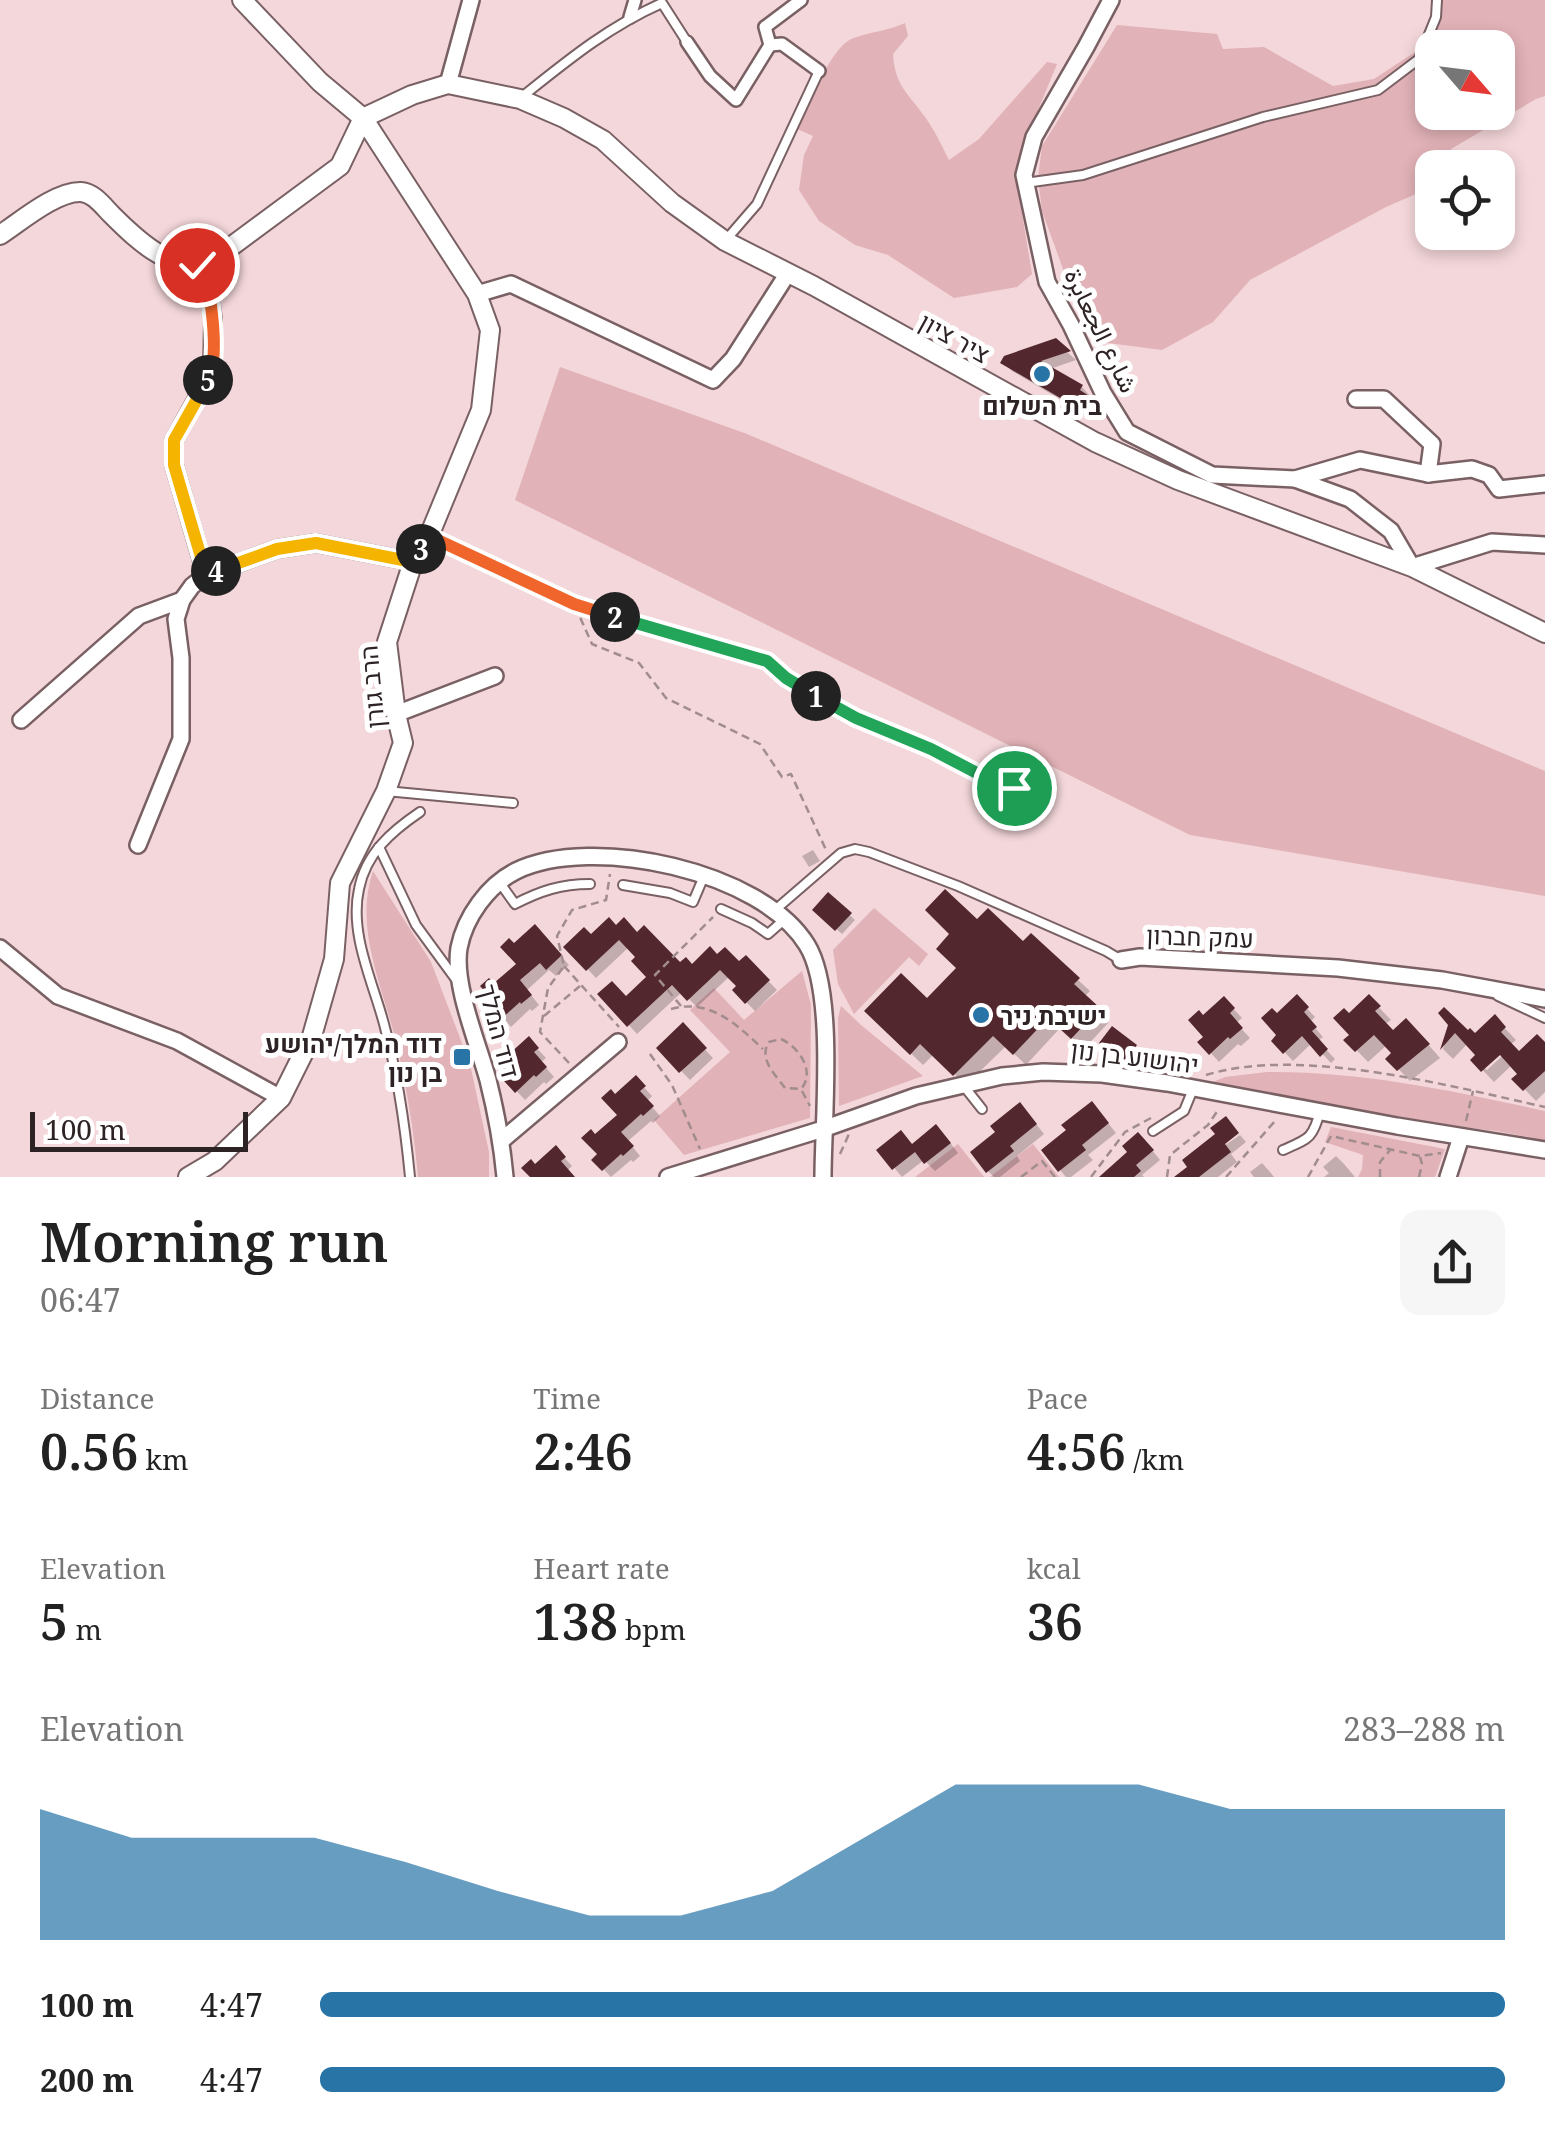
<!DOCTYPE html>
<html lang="en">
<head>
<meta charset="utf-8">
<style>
  :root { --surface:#fff; --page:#f6f6f6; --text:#222; --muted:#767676; --accent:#2874a7 }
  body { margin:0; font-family:"Noto Serif",Vazirmatn,Heebo,serif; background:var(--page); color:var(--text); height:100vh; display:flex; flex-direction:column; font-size:38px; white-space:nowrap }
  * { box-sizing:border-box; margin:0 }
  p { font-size:32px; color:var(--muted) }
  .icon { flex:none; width:55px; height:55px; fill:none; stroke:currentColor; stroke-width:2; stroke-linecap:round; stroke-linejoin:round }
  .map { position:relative; height:1177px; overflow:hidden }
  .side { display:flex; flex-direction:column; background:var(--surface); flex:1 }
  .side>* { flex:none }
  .needle { width:65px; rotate:118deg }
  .controls { position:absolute; left:1415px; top:30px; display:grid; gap:20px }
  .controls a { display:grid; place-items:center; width:100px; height:100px; border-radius:20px; background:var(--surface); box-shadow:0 5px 15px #0003; font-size:50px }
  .scale { position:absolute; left:30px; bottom:25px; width:218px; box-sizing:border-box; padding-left:10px; border:5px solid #2d2324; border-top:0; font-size:28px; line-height:35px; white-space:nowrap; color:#2d2324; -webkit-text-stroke:8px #fff; paint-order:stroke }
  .pin { position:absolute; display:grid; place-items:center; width:85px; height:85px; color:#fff; margin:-42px; border:5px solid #fff; border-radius:50%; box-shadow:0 2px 10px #0007 }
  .km { position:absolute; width:50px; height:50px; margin:-25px; border-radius:50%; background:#222; color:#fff; font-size:28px; line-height:50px; text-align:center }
  .round { display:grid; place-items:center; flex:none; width:105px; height:105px; border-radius:20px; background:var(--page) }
  .head { display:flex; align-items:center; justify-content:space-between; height:170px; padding:0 40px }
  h1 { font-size:55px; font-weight:600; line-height:75px }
  .figures { display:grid; grid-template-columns:repeat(3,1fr); gap:15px; height:170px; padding:10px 40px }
  .figures div { display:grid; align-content:center }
  .figures b { font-size:50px; font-weight:600 }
  .figures small { font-size:28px; font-weight:400 }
  .figures p { font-size:28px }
  .chart { height:280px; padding:20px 40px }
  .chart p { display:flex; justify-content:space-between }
  .chart svg { width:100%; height:180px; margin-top:10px; fill:var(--accent); opacity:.7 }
  ul { padding:0 40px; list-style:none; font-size:32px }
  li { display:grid; grid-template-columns:160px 120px 1fr; align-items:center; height:75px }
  li i { height:25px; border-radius:12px; background:var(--accent) }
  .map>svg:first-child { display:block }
  .green { fill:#e1b2b7; fill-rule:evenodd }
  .shadow { fill:#0003; fill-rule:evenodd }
  .building { fill:#52272d }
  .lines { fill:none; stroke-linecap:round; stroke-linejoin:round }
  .service-casing { stroke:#796063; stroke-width:12 }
  .pedestrian-casing { stroke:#796063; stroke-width:16 }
  .minor-casing { stroke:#796063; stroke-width:20 }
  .tertiary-casing { stroke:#796063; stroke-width:22 }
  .path { stroke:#a18c8e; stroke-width:2.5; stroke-dasharray:8 5; stroke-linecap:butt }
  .service { stroke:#fff; stroke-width:8 }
  .pedestrian { stroke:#fff; stroke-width:11 }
  .minor { stroke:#fff; stroke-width:15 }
  .tertiary { stroke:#fff; stroke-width:18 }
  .split-1-casing { stroke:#fff; stroke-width:20 }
  .split-2-casing { stroke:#fff; stroke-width:20 }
  .split-3-casing { stroke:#fff; stroke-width:20 }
  .split-4-casing { stroke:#fff; stroke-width:20 }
  .split-5-casing { stroke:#fff; stroke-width:20 }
  .split-6-casing { stroke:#fff; stroke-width:20 }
  .split-1 { stroke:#22a559; stroke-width:12 }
  .split-2 { stroke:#22a559; stroke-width:12 }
  .split-3 { stroke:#f0652b; stroke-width:12 }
  .split-4 { stroke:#f5b400; stroke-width:12 }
  .split-5 { stroke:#f5b400; stroke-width:12 }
  .split-6 { stroke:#f0652b; stroke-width:12 }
  .poi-dot { fill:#2874a7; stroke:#fff; stroke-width:4 }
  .labels { text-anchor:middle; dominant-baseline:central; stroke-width:10; stroke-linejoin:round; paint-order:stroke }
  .street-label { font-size:25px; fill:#2d2324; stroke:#fff }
  .poi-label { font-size:25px; font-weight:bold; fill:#2d2324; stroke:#fff }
</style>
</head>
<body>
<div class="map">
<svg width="1545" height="1177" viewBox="0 0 1545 1177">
  <rect width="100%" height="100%" fill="#f4d7da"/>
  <g class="green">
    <path d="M 1432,0 L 1545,0 L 1545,96 L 1536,99 L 1451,149 L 1459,167 L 1432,168 L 1432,187 L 1386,207 L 1250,280 L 1213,322 L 1162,350 L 1093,341 L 1075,302 L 1042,211 L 1038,178 L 1042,146 L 1117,25 L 1217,34 L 1223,49 L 1264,47 L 1333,86 L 1374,79 L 1415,52 L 1431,15 ZM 1432,48 L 1498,48 L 1498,112 L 1432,112 Z"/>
    <path d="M 905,23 L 908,36 L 893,54 C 895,86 908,93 925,117 C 935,131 942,146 949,160 L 979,139 L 1047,62 L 1057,64 L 1018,159 L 1020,201 L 1032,274 L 1017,287 L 954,298 L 888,255 L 855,245 L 819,221 L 799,190 L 804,155 L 813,136 L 797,129 C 808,107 830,49 851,39 C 868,32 888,31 905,23 Z"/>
    <polygon points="560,367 747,434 1545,771 1545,896 1190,835 515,500"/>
    <path d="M 373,871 L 431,962 L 470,1064 L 489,1152 L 489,1177 L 418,1177 C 414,1133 407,1089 397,1046 C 384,989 353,929 373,871 Z"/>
    <polygon points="874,908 928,954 919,966 909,957 854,1014 838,984 833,950"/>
    <polygon points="802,971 811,1005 810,1118 684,1155 654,1120 730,1052 690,1010 714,988 744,1020"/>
    <polygon points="841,1006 861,1025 923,1076 839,1106 838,1018"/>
    <path d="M 1267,1072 C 1361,1071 1454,1091 1545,1111 L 1545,1140 L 1496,1131 L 1421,1122 L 1208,1084 L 1225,1077 Z"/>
    <polygon points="1331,1127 1445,1149 1435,1177 1358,1177 1362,1169 1363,1155 1325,1142"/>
    <polygon points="958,1144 984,1177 915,1177"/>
    <polygon points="1033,1144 1059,1177 990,1177"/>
  </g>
  <g class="shadow">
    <polygon points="1055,341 1076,360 1050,369 1082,387 1090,396 1089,399 1096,406 1090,417 1012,371 1004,363"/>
    <polygon points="813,850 820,861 809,867 802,856"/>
    <polygon points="828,895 855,920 842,934 815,910"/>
    <polygon points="978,923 1024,945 1078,980 1090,991 1084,997 1109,1022 1084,1049 1061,1027 1026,1065 1006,1046 966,1085 934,1054 923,1065 867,1011 927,1002 959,968"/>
    <polygon points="535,928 569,965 556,976 549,970 527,990 539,1005 532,1011 530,1009 511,1027 494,1009 499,1004 494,986 519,964 514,946"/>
    <polygon points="616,928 638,935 680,966 692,967 718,957 739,965 746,958 777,990 755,1011 735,991 740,987 730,976 697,1007 682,992 637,1034 601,994 626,999 650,978 638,957 629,947 596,978 567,947"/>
    <polygon points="1369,997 1391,1020 1385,1024 1393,1033 1418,1033 1440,1058 1410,1081 1389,1059 1394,1053 1387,1045 1368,1062 1347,1040 1352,1035 1349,1016"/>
    <polygon points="1297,998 1315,1017 1310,1022 1323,1037 1318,1041 1335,1059 1331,1063 1312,1043 1293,1061 1274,1041 1280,1036 1277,1016"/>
    <polygon points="1224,999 1242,1018 1236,1023 1250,1038 1241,1046 1238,1044 1219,1062 1201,1042 1207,1037"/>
    <path d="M 1495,1018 L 1516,1040 L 1511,1044 L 1519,1054 L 1545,1045 L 1545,1092 L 1536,1101 L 1515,1079 L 1521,1074 L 1512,1065 L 1494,1082 L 1473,1060 L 1479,1055 L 1468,1043 L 1453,1059 L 1443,1049 L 1451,1024 L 1475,1037 ZM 1508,1045 L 1511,1048 L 1487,1070 L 1483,1067 Z"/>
    <polygon points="683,1026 713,1058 690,1080 659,1048"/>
    <polygon points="529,1040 546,1058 541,1062 554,1077 546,1084 544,1082 525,1100 507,1081 513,1076"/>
    <polygon points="1135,1047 1140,1052 1130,1066 1107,1048"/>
    <polygon points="636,1079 652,1096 647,1101 660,1116 653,1123 651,1121 628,1141 640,1156 633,1162 631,1160 611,1177 595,1160 600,1155 595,1137 620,1115 615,1097"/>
    <polygon points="1100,1113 1116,1133 1088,1155 1093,1160 1071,1177 1066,1177 1044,1151"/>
    <polygon points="1028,1114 1044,1134 1017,1156 1020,1161 1000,1177 994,1177 988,1171"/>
    <polygon points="1240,1135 1246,1142 1231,1154 1237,1162 1218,1177 1178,1177"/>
    <polygon points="945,1136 958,1153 935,1171 924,1160 902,1177 880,1151 913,1146"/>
    <polygon points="1147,1144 1160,1160 1142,1175 1144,1177 1104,1177"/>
    <polygon points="556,1149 572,1166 567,1171 535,1167"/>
    <polygon points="1336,1156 1344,1164 1355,1177 1324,1177 1329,1173 1323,1167"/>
    <polygon points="1262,1163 1270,1172 1274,1177 1254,1177 1250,1172"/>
  </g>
  <g class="building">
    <polygon points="1056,338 1071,351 1041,361 1083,385 1080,390 1089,396 1081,410 1000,363 1004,356"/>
    <polygon points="945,889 977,919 988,908 1023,941 1031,933 1080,978 1074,984 1100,1008 1071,1039 1048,1018 1013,1055 993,1036 953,1076 920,1044 910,1055 864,1011 901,973 927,998 956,968 936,949 949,934 925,910"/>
    <polygon points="828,892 852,913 835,931 812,910"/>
    <polygon points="609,917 616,925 624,917 637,932 644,925 680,962 686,957 692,964 710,946 717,954 725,947 739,961 746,955 770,980 745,1004 732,990 736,986 720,970 687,1001 672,985 627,1027 597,994 612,981 626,996 646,977 631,961 635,957 619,940 586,971 563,947 584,927 591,934"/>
    <polygon points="535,924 562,955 546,970 540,963 520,980 532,995 521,1004 520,1002 500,1020 490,1009 496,1004 480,986 489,978 494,983 516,964 500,947 509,938 514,943"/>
    <polygon points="1297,994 1309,1007 1304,1012 1317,1027 1312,1031 1328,1049 1320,1057 1302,1036 1283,1054 1271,1041 1276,1035 1261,1018 1272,1008 1277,1013"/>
    <polygon points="1369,994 1381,1006 1375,1011 1393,1030 1406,1018 1430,1044 1397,1071 1385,1059 1391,1053 1374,1035 1355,1052 1343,1040 1349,1035 1333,1018 1344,1008 1349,1013"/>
    <polygon points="1224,996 1235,1008 1230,1013 1243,1028 1230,1039 1228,1037 1209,1055 1197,1042 1203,1037 1188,1020 1199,1010 1203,1015"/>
    <polygon points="1444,1007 1468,1030 1470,1028 1475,1033 1495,1014 1506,1027 1501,1032 1519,1051 1537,1034 1545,1042 1545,1071 1523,1091 1511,1079 1517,1074 1500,1055 1481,1072 1470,1060 1475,1055 1455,1033 1440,1050 1448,1025 1438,1013"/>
    <polygon points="683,1022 707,1048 679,1073 656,1048"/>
    <polygon points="1112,1026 1137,1045 1124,1062 1099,1043"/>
    <polygon points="529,1036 539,1048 534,1052 547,1067 536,1077 534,1075 515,1093 504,1081 510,1076 494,1059 504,1050 508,1055"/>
    <polygon points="636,1075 646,1086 640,1091 654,1106 643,1116 641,1114 621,1132 634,1146 623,1156 621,1154 602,1171 591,1160 597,1154 581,1138 591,1129 595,1134 617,1115 601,1098 611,1089 615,1094"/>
    <polygon points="1092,1101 1109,1123 1082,1145 1086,1150 1058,1172 1041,1150 1066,1130 1061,1125"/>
    <polygon points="1020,1102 1037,1124 1010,1146 1014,1151 986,1173 970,1152 995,1132 990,1126"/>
    <polygon points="1226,1116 1239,1133 1225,1144 1231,1152 1199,1177 1174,1177 1187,1167 1182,1160 1215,1134 1210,1128"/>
    <polygon points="936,1124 951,1143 924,1164 915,1152 892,1170 876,1150 901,1130 912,1144"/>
    <polygon points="1138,1132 1154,1150 1136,1165 1141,1171 1134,1177 1099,1177 1127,1152 1122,1146"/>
    <polygon points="556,1145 566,1157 561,1161 575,1177 530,1177 521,1168 531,1159 535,1164"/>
  </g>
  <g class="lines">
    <defs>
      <g id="service">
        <path d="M 523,96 C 568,60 608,27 662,3 L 687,42"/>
        <polyline points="1025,183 1083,175 1263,117 1378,90 1419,59 1436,17 1437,0"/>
        <polyline points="725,241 757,204 819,71"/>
        <polyline points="386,791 513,803"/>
        <polyline points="379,847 416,925 457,981"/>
        <path d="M 500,883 L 515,904 C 540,891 561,884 590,884"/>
        <polyline points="623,885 670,893 693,902 704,876"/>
        <polyline points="721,909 752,923 768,934 785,919"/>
        <polyline points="775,910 841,853 855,849 869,852 958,886 1106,951 1121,960"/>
        <polyline points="1498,996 1545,1018"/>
        <polyline points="963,1085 982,1109"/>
        <polyline points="1153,1131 1184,1111 1193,1089"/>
        <path d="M 1283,1150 C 1308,1139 1313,1139 1320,1111"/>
        <path d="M 410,1177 C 405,1125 398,1075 384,1024 C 373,982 349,934 359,889 C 366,853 392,831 420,812"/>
      </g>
      <g id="pedestrian">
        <polyline points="630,17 635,0"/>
        <polyline points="687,42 710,76 736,100 770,45 765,27 801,0"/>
        <polyline points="770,45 782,44 819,71"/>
      </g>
      <g id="minor">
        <polyline points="1111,0 1086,47 1034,137 1024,175 1047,282 1071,325 1103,393 1127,432 1212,475 1295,479 1350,499 1391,531 1412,567 1492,542 1545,545"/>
        <polyline points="448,84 471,0"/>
        <polyline points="205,263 213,319 212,371 174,440 174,465 206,575"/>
        <polyline points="477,294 511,284 713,380 733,359 788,273"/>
        <polyline points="1356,399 1384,399 1432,444 1428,474"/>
        <polyline points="1295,479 1360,460 1428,474 1472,469 1489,475 1499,489 1545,484"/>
        <polyline points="396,714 495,676"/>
        <polyline points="21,720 139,616 182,600"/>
        <polyline points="138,845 181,739 181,658 176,619 182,600 192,586 206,575 277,549 316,543 413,562"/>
        <polyline points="0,948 58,996 177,1041 281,1098"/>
        <polyline points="1121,960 1140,957 1338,968 1442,980 1545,999"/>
        <polyline points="501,1141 618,1042"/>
        <path d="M 505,1177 C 502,1144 496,1112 488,1080 C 478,1043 453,985 459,948 C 465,917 488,885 516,871 C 592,834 762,871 807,945 C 836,992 823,1119 823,1177"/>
        <polyline points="668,1177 823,1129 916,1096 1002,1076 1043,1072 1102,1074 1167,1083 1397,1126 1545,1150"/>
        <polyline points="1448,1177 1461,1137"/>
      </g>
      <g id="tertiary">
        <polyline points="363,118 412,95 448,84 520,99 564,118 603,140 672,203 725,241 814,286 1095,442 1178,480 1412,567 1545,633"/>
        <path d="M 0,235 C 20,222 56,191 81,192 C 94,193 103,206 112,215 C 139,242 177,279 217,257 L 340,166 L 363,118"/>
        <polyline points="188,1177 215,1161 281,1098 312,1036 334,959 340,883 386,791 403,743 396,714 387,642 413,562 429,536 481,410 490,330 477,294 363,118 320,82 242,0"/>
      </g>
    </defs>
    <use href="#service" class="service-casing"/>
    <use href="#pedestrian" class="pedestrian-casing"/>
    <use href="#minor" class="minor-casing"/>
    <use href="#tertiary" class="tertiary-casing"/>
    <g class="path">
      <path d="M 444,543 L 574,604 L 767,661 C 813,704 873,723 930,748 C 958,761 985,776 1014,788"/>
      <polyline points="575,606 592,644 639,663 666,698 760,744 782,777 791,774 827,852"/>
      <polyline points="564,966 619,1027"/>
      <polyline points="681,1006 655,975 713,917"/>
      <path d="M 671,1009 C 710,998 736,1024 763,1049"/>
      <polyline points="544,1016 580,986"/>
      <path d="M 781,1039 C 799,1047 816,1072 801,1089 L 785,1088 C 775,1074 758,1059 769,1042 Z"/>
      <polyline points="650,1054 672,1085 700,1149"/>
      <polyline points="569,1063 540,1032 548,988 564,966 557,936 572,910 606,900 610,874"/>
      <path d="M 1206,1075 C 1300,1046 1450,1086 1545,1107"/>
      <polyline points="802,1091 810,1106"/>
      <polyline points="1466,1121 1473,1091"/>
      <polyline points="840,1154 849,1134"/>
      <polyline points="1021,1177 1042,1161 1055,1177"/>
      <polyline points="1091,1177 1125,1132 1151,1118"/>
      <polyline points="1167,1177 1170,1155 1208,1125 1218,1110"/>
      <polyline points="1226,1177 1275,1121"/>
      <polyline points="1308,1177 1331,1136 1420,1156 1441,1153"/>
      <polyline points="1380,1177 1380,1162 1391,1149"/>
      <polyline points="1419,1177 1422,1164 1420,1157"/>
    </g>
    <use href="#service" class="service"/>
    <use href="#pedestrian" class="pedestrian"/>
    <use href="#minor" class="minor"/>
    <use href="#tertiary" class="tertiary"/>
  </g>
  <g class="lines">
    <defs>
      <polyline id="split-1" points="816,696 856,718 931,749 975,772 1014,788"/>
      <polyline id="split-2" points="615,617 767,661 786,678 816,696"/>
      <polyline id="split-3" points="421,549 429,536 574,604 615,617"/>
      <polyline id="split-4" points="216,571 277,549 316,543 413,562 421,549"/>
      <polyline id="split-5" points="208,380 174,440 174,465 206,574 216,571"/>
      <path id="split-6" d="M 197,265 L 205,263 C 209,292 221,355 208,380"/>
    </defs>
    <use href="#split-1" class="split-1-casing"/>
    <use href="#split-2" class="split-2-casing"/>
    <use href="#split-3" class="split-3-casing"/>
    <use href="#split-4" class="split-4-casing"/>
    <use href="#split-5" class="split-5-casing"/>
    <use href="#split-6" class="split-6-casing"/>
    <use href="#split-1" class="split-1"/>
    <use href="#split-2" class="split-2"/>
    <use href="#split-3" class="split-3"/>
    <use href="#split-4" class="split-4"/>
    <use href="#split-5" class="split-5"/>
    <use href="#split-6" class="split-6"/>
  </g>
  <g class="poi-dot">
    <circle cx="1042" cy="374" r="10"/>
    <circle cx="981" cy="1015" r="10"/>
    <rect x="452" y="1047" width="20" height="20" rx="5"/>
  </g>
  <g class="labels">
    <g class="street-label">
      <text transform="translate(1102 330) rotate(64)">شارع الجعابرة</text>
      <text transform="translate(955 337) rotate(29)">ציר ציון</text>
      <text transform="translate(371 687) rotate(-95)">הרב גורן</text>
      <text transform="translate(1200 936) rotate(2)">עמק חברון</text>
      <text transform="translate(500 1031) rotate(75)">דוד המלך</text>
      <text transform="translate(1135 1056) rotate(7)">יהושוע בן נון</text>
    </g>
    <g class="poi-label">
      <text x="1042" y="405">בית השלום</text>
      <text x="1001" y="1015" text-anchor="start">ישיבת ניר</text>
      <text x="442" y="1043" text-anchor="end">דוד המלך/יהושע<tspan x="442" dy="29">בן נון</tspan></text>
    </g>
  </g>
</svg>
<div class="controls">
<a><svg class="needle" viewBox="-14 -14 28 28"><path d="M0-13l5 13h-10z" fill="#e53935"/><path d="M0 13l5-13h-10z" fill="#767676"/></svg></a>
<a><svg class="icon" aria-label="locate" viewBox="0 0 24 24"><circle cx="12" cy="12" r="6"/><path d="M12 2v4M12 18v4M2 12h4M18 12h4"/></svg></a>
</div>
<div class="scale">100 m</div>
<div class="pin" style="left:1014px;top:788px;background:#1e9e55"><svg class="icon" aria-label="arrive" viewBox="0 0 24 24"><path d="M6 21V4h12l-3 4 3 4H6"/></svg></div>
<div class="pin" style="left:197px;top:265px;background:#d93025"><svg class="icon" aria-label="check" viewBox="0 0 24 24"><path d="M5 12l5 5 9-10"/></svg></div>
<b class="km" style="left:816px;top:696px">1</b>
<b class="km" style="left:615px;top:617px">2</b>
<b class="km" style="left:421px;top:549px">3</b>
<b class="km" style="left:216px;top:571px">4</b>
<b class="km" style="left:208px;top:380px">5</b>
</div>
<section class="side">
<div class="head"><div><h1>Morning run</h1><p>06:47</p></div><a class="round"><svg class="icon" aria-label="share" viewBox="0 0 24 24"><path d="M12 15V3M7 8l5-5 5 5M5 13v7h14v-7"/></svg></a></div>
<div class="figures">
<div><p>Distance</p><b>0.56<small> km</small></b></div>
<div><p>Time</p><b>2:46</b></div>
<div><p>Pace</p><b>4:56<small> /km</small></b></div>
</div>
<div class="figures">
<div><p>Elevation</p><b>5<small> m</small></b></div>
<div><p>Heart rate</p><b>138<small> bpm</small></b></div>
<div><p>kcal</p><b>36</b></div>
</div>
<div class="chart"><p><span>Elevation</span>283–288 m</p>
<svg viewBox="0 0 160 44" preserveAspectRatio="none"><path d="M0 44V12L10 19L20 19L30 19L40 25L50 32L60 38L70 38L80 32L90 19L100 6L110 6L120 6L130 12L140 12L150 12L160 12V44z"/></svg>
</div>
<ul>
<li><b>100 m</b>4:47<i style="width:100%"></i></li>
<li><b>200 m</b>4:47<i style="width:100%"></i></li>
</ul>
</section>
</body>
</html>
